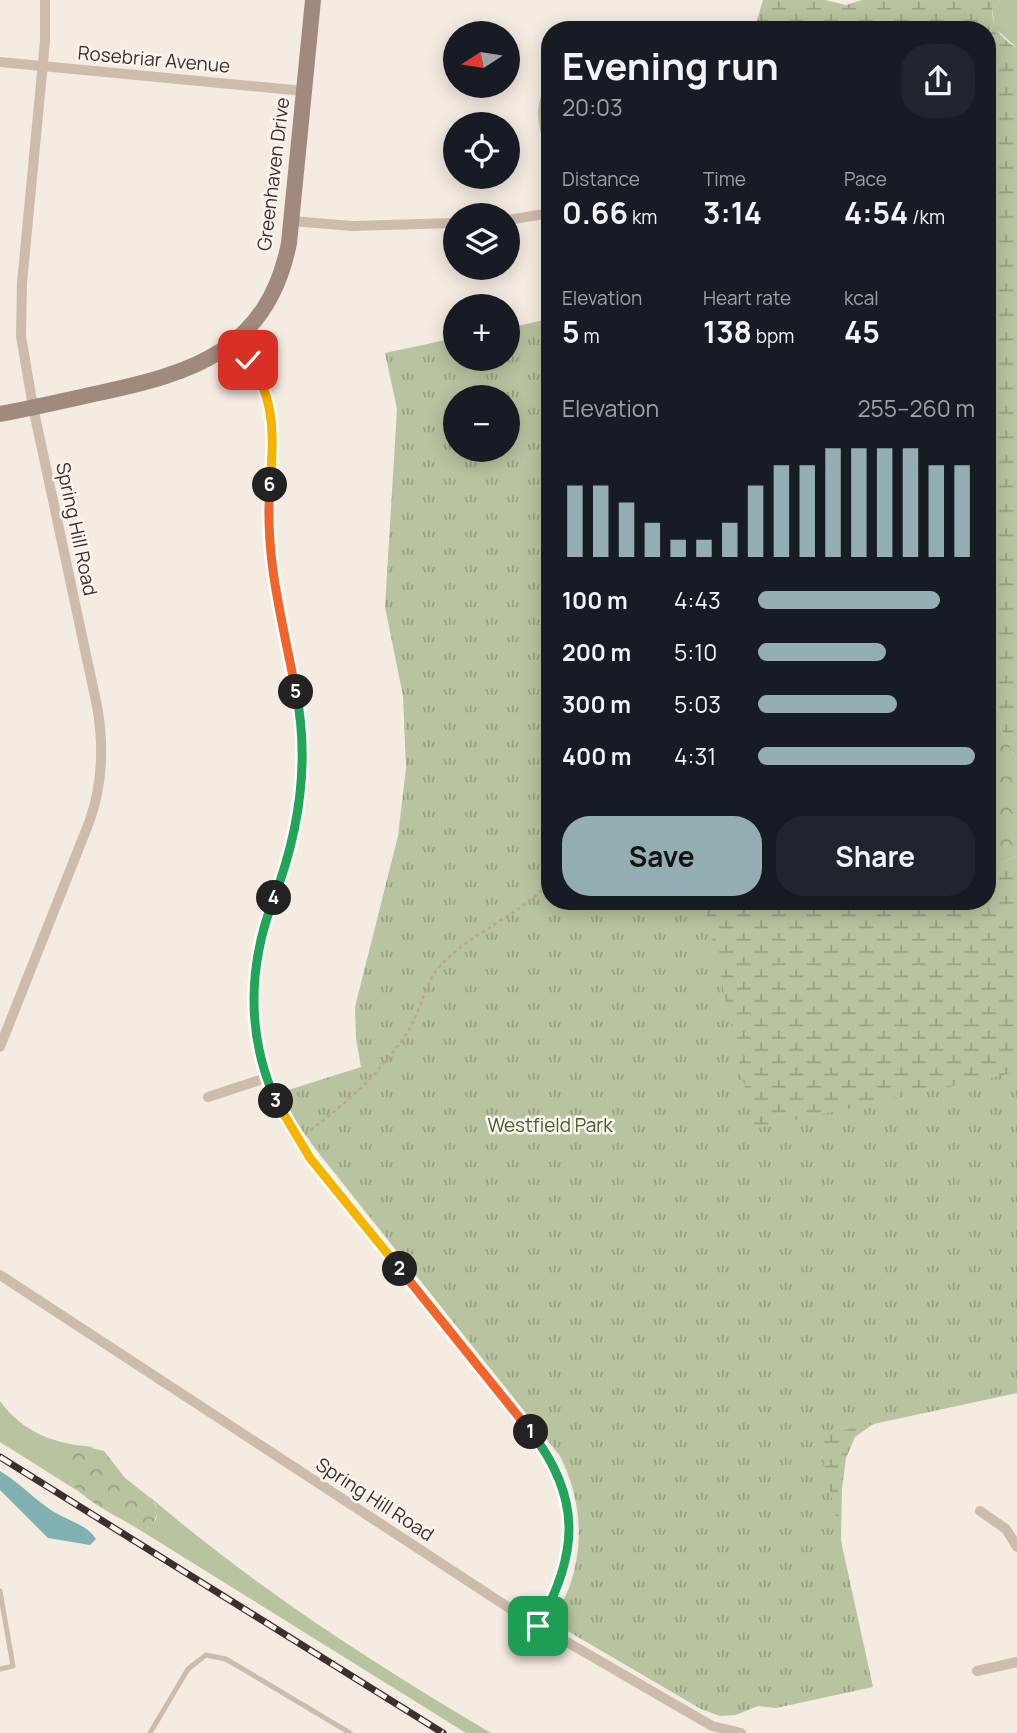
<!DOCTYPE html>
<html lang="en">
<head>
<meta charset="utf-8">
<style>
  :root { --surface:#171b24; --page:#20242c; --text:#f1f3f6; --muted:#9ea1a6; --accent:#92aeb2 }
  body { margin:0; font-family:Manrope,sans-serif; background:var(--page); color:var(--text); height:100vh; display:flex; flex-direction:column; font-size:26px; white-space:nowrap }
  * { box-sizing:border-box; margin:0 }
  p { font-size:23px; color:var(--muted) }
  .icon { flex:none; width:38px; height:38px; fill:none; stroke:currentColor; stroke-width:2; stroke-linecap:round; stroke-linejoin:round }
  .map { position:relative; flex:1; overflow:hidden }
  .sheet { position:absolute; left:541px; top:21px; width:455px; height:889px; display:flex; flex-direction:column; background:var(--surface); border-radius:28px; box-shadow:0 4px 18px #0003 }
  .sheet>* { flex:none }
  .needle { width:46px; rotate:258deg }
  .tools { position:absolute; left:443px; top:21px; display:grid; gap:14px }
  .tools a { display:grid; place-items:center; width:77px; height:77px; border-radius:50%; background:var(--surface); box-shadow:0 4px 18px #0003; font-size:35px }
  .pin { position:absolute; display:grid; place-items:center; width:60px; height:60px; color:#fff; margin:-30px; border-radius:14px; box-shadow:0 4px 10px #0006 }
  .km { position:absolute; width:35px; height:35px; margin:-18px; border-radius:50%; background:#222; color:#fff; font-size:19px; line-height:35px; text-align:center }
  .round { display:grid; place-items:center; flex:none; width:74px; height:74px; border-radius:28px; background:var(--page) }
  .overview { display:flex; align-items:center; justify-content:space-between; height:119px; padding:0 21px }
  h1 { font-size:38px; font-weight:700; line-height:52px }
  .metrics { display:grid; grid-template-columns:repeat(3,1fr); gap:10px; height:119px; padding:7px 21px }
  .metrics div { display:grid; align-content:center }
  .metrics b { font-size:30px; font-weight:700 }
  .metrics small { font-size:19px; font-weight:400 }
  .metrics p { font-size:19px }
  .chart { height:196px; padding:14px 21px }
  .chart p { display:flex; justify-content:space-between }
  .chart svg { width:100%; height:126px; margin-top:7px; stroke:var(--accent); stroke-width:6 }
  .cta { display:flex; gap:14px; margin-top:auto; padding:14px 21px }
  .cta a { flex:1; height:80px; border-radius:28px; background:var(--accent); color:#111; font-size:28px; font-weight:700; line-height:80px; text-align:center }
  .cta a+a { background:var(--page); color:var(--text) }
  ul { padding:0 21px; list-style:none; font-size:23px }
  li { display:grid; grid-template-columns:112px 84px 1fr; align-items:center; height:52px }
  li i { height:18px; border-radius:9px; background:var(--accent) }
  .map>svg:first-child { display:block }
  .green { fill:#b8c4a0 }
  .forest { fill:url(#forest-crowns) }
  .wetland { fill:url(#wetland-marsh) }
  .park { fill:url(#park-tufts); fill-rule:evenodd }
  .water { fill:#7fb0b2 }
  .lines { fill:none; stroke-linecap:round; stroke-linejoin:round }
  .path { stroke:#b9a596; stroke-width:2.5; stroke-dasharray:3.5 3.5; stroke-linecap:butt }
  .lane { stroke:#cdbbac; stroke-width:5 }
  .street { stroke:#cdbbac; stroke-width:10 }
  .secondary { stroke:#a18a7d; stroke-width:16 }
  .rail-casing { stroke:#3b302b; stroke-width:7 }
  .rail { stroke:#fbf5ee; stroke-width:4.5; stroke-dasharray:13; stroke-linecap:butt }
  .split-1-casing { stroke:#fff; stroke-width:14 }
  .split-2-casing { stroke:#fff; stroke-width:14 }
  .split-3-casing { stroke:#fff; stroke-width:14 }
  .split-4-casing { stroke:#fff; stroke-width:14 }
  .split-5-casing { stroke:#fff; stroke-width:14 }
  .split-6-casing { stroke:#fff; stroke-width:14 }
  .split-7-casing { stroke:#fff; stroke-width:14 }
  .split-1 { stroke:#22a559; stroke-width:9 }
  .split-2 { stroke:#f0652b; stroke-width:9 }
  .split-3 { stroke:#f5b400; stroke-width:9 }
  .split-4 { stroke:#22a559; stroke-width:9 }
  .split-5 { stroke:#22a559; stroke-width:9 }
  .split-6 { stroke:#f0652b; stroke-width:9 }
  .split-7 { stroke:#f5b400; stroke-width:9 }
  .labels { text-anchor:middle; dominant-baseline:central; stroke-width:5; stroke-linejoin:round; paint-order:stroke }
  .street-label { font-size:19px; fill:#3b302b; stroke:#fbf5ee }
  .park-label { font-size:19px; fill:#4a5a2e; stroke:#fbf5ee }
</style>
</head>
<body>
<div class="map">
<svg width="1017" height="1733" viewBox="0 0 1017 1733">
  <defs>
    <pattern id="forest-crowns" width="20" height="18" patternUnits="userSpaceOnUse" patternTransform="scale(1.75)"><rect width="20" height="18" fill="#b8c4a0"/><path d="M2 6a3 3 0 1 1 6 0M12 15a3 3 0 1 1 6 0" fill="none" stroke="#97a083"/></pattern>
    <pattern id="wetland-marsh" width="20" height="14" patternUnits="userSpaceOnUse" patternTransform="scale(1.75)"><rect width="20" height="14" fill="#b8c4a0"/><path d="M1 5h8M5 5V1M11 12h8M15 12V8" fill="none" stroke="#97a083"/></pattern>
    <pattern id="park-tufts" width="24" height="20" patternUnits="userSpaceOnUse" patternTransform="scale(1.75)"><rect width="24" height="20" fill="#b8c4a0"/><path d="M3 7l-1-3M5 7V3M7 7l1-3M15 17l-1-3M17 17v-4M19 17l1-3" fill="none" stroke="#97a083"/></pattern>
  </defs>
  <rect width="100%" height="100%" fill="#f4ebe1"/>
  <g class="green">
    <polygon points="1001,0 1017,0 1017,48 995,28 992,9"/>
    <path d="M 549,85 L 549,163 C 543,140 528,104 549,85 Z"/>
    <path d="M 0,1401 C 23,1433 55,1444 94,1447 L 76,1451 C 63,1466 65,1480 81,1493 L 0,1442 Z"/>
    <path d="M 150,1497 C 255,1587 371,1662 491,1733 L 466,1733 L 135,1527 L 148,1528 C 160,1520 160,1507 150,1497 Z"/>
  </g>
  <g class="forest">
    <polygon points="987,699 1017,761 1017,856 987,869"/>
    <path d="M 87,1447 L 104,1451 L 125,1478 L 153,1500 L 158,1512 L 152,1526 L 144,1529 L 135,1527 C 116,1515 58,1490 68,1464 C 71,1454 77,1449 87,1447 Z"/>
  </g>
  <g class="wetland">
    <path d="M 763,0 L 825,0 L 846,5 L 862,0 L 1001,0 L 992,9 C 992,28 1002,39 1017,48 L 1017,761 L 987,699 L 987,30 L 754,30 Z"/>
    <polygon points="1017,856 1017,1391 875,1423 855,1437 846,1458 842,1489 841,1539 846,1585 546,1396 550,901 987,901 987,869"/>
  </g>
  <path class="park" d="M 549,319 L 550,901 L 704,901 L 754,1129 L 1017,1072 L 1017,1393 L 818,1436 L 873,1687 L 776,1708 L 758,1706 L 736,1715 L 720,1716 L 701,1709 L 559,1626 L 556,1617 C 559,1607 565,1598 569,1588 C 585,1543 581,1498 560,1456 L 314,1147 L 295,1120 L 282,1092 L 361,1067 L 356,1039 L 355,1007 L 398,836 L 406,768 L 403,696 L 385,607 L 397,409 L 385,353 L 455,338 L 455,359 L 508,359 L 508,328 ZM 455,397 L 508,397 L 508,450 L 455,450 Z"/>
  <path class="water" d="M 0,1471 C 20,1483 35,1500 54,1512 C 69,1521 86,1524 96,1539 L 90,1545 L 48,1538 L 0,1490 Z"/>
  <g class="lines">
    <path class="path" d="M 305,1134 C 344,1106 385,1069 410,1028 C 421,1009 425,983 440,966 C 472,931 518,917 550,882"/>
    <g class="lane">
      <polyline points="0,1591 13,1666 0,1669"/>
      <polyline points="150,1733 188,1669 206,1655 226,1659 350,1733"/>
    </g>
    <g class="street">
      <polyline points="627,27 627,30"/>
      <polyline points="0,62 304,91"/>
      <polyline points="508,220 550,213"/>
      <polyline points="292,221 352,226 455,223"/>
      <path d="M 234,342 C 252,362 264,384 270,411 C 280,457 266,507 270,554 C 277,634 308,708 301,789 C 296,838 277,880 263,927 C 241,1001 256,1075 297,1140 L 532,1433 C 583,1498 578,1556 538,1626"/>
      <path d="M 0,1047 L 90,820 C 103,782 104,745 97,706 L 33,407 L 21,336 L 22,283 L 45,41 L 45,0"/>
      <polyline points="208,1097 266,1078"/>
      <polyline points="0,1275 517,1613 712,1726 741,1733"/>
      <polyline points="980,1511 1006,1529 1017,1547"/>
      <polyline points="977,1671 1017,1662"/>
    </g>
    <path class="secondary" d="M 0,414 C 33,408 66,400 99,393 C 193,373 268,350 289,243 L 313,0"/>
    <defs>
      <polyline id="rail" points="0,1457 443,1733"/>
    </defs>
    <use href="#rail" class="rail-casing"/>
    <use href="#rail" class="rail"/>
  </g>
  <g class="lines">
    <defs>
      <path id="split-1" d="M 531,1432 C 583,1499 578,1556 538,1626"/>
      <polyline id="split-2" points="400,1269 531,1432"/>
      <polyline id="split-3" points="276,1101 310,1158 400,1269"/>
      <path id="split-4" d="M 274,898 C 248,965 246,1035 276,1101"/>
      <path id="split-5" d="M 274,898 C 299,832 310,762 296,692"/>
      <path id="split-6" d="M 270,485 C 264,557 283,623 296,692"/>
      <path id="split-7" d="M 248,360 C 276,397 274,441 270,485"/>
    </defs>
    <use href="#split-1" class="split-1-casing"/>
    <use href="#split-2" class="split-2-casing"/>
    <use href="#split-3" class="split-3-casing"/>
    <use href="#split-4" class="split-4-casing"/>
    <use href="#split-5" class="split-5-casing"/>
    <use href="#split-6" class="split-6-casing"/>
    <use href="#split-7" class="split-7-casing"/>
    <use href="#split-1" class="split-1"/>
    <use href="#split-2" class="split-2"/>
    <use href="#split-3" class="split-3"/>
    <use href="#split-4" class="split-4"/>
    <use href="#split-5" class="split-5"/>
    <use href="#split-6" class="split-6"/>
    <use href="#split-7" class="split-7"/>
  </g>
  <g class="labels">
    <g class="street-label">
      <text transform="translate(154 59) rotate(5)">Rosebriar Avenue</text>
      <text transform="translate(273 174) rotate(-83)">Greenhaven Drive</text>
      <text transform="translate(77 529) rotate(78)">Spring Hill Road</text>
      <text transform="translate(375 1499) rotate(33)">Spring Hill Road</text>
    </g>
    <g class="park-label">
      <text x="550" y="1125">Westfield Park</text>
    </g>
  </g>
</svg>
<div class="tools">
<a><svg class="needle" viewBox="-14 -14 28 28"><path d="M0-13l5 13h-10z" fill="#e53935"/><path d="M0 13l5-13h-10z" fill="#9ea1a6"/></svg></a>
<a><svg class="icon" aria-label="locate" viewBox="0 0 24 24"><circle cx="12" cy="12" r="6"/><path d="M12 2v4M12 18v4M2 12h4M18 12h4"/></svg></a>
<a><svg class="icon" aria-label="layers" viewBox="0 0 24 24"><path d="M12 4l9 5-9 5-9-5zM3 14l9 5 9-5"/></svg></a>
<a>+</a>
<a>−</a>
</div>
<div class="pin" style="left:538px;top:1626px;background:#1e9e55"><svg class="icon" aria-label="arrive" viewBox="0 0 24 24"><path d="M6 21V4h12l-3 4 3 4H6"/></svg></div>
<div class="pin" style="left:248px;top:360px;background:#d93025"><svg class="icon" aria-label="check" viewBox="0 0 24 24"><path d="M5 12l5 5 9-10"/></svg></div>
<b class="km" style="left:531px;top:1432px">1</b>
<b class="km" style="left:400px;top:1269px">2</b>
<b class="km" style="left:276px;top:1101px">3</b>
<b class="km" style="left:274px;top:898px">4</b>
<b class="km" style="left:296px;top:692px">5</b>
<b class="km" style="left:270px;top:485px">6</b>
<section class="sheet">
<div class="overview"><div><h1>Evening run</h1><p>20:03</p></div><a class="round"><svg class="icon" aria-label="share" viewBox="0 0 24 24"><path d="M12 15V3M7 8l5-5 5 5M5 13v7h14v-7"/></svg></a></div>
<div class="metrics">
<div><p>Distance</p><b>0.66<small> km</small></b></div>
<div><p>Time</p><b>3:14</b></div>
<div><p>Pace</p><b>4:54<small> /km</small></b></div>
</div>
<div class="metrics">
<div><p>Elevation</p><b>5<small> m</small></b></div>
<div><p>Heart rate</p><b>138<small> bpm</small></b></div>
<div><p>kcal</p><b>45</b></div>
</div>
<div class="chart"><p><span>Elevation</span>255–260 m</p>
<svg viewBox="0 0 160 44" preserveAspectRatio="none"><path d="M5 44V19M15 44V19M25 44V25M35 44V32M45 44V38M55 44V38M65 44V32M75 44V19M85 44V12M95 44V12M105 44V6M115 44V6M125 44V6M135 44V6M145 44V12M155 44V12"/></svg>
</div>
<ul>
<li><b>100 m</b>4:43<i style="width:84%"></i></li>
<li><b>200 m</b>5:10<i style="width:59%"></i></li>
<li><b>300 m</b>5:03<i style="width:64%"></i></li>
<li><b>400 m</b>4:31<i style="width:100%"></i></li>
</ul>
<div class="cta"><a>Save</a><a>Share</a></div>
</section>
</div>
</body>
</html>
